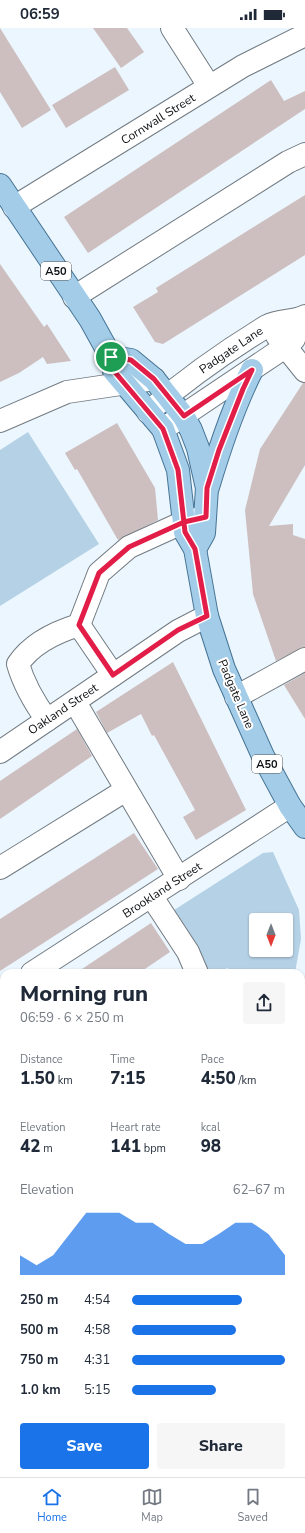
<!DOCTYPE html>
<html lang="en">
<head>
<meta charset="utf-8">
<style>
  :root { --surface:#fff; --page:#f6f6f7; --text:#1f2937; --muted:#747a83; --line:#e0e1e3; --accent:#1a73e8 }
  body { margin:0; font-family:"Nunito Sans",sans-serif; background:var(--page); color:var(--text); height:100vh; display:flex; flex-direction:column; font-size:15px; white-space:nowrap }
  * { box-sizing:border-box; margin:0 }
  p { font-size:13px; color:var(--muted) }
  .icon { flex:none; width:22px; height:22px; fill:none; stroke:currentColor; stroke-width:2; stroke-linecap:round; stroke-linejoin:round }
  .map { position:relative; flex:1; overflow:hidden }
  .details { position:absolute; left:0px; top:941px; width:305px; height:508px; display:flex; flex-direction:column; background:var(--surface); border-radius:12px 12px 0 0; box-shadow:0 1px 3px #0004 }
  .details>* { flex:none }
  .needle { width:26px; rotate:180deg }
  .tools { position:absolute; left:249px; top:885px; display:grid; gap:8px }
  .tools a { display:grid; place-items:center; width:44px; height:44px; border-radius:4px; background:var(--surface); box-shadow:0 1px 3px #0004; font-size:20px }
  .pin { position:absolute; display:grid; place-items:center; width:34px; height:34px; color:#fff; margin:-17px; border:2px solid #fff; border-radius:50%; box-shadow:0 1px 4px #0007 }
  .round { display:grid; place-items:center; flex:none; width:42px; height:42px; border-radius:4px; background:var(--page) }
  .head { display:flex; align-items:center; justify-content:space-between; height:68px; padding:0 20px }
  h1 { font-size:22px; font-weight:800; line-height:30px }
  .stats { display:grid; grid-template-columns:repeat(3,1fr); gap:6px; height:68px; padding:4px 20px }
  .stats div { display:grid; align-content:center }
  .stats b { font-size:17px; font-weight:800 }
  .stats small { font-size:11px; font-weight:400 }
  .stats p { font-size:11px }
  .chart { height:112px; padding:8px 20px }
  .chart p { display:flex; justify-content:space-between }
  .chart svg { width:100%; height:72px; margin-top:4px; fill:var(--accent); opacity:.7 }
  .cta { display:flex; gap:8px; margin-top:auto; padding:8px 20px }
  .cta a { flex:1; height:46px; border-radius:4px; background:var(--accent); color:#fff; font-size:16px; font-weight:800; line-height:46px; text-align:center }
  .cta a+a { background:var(--page); color:var(--text) }
  ul { padding:0 20px; list-style:none; font-size:13px }
  li { display:grid; grid-template-columns:64px 48px 1fr; align-items:center; height:30px }
  li i { height:10px; border-radius:5px; background:var(--accent) }
  .status { display:flex; justify-content:space-between; align-items:center; height:28px; padding:0 20px; background:var(--surface); direction:ltr }
  .status svg { height:11px; fill:currentColor }
  .dock { display:flex; justify-content:space-around; align-items:center; height:56px; border-top:1px solid var(--line); background:var(--surface); font-size:11px; color:var(--muted) }
  .dock a { display:grid; justify-items:center; gap:2px }
  .dock .current { color:var(--accent) }
  .map>svg:first-child { display:block }
  .green { fill:#b5d1e6; fill-rule:evenodd }
  .lines { fill:none; stroke-linecap:round; stroke-linejoin:round }
  .stream { stroke:#597a91; stroke-width:8 }
  .building { fill:#cdbfbf }
  .minor-casing { stroke:#727b82; stroke-width:24 }
  .major-casing { stroke:#467494; stroke-width:24 }
  .minor { stroke:#fff; stroke-width:22 }
  .major { stroke:#a3cce9; stroke-width:22 }
  .route-casing { stroke:#fff; stroke-width:8 }
  .route { stroke:#e11d48; stroke-width:5 }
  .labels { text-anchor:middle; dominant-baseline:central; stroke-width:4; stroke-linejoin:round; paint-order:stroke }
  .shield { fill:#fff; stroke:#555759; stroke-width:1 }
  .shield-label { font-size:11px; font-weight:bold; fill:#0c0f12 }
  .street-label { font-size:12px; fill:#0c0f12; stroke:#fff }
</style>
</head>
<body>
<div class="status"><b>06:59</b><svg viewBox="0 0 49 12"><path d="M0 12V9h3v3zM5 12V6h3v6zM10 12V3h3v9zM15 12V0h3v12zM26 1h20v11H26zM47 4h2v5h-2z"/></svg></div>
<div class="map">
<svg width="305" height="1449" viewBox="0 0 305 1449">
  <rect width="100%" height="100%" fill="#ecf6fe"/>
  <g class="green">
    <polygon points="28,404 99,516 0,578 0,422"/>
    <path d="M 273,824 L 299,882 L 301,911 L 295,945 L 237,945 L 227,940 L 220,945 L 209,945 L 171,884 L 263,825 ZM 256,892 L 286,892 L 286,922 L 256,922 Z"/>
  </g>
  <g class="lines">
    <g class="stream">
      <polyline points="0,1116 4,1117"/>
      <polyline points="301,1225 305,1228"/>
    </g>
  </g>
  <g class="building">
    <polygon points="0,0 51,82 22,100 0,64"/>
    <polygon points="93,0 127,0 144,24 121,40"/>
    <polygon points="115,39 129,62 66,100 52,77"/>
    <polygon points="271,52 284,73 305,63 305,81 88,225 64,189"/>
    <polygon points="305,167 305,227 163,316 155,314 133,279 158,264 156,260"/>
    <polygon points="0,236 44,299 47,296 71,333 47,336 43,329 19,345 0,354"/>
    <polygon points="303,355 305,355 305,437 269,498 293,496 293,507 305,511 305,619 276,633 253,566 245,482 260,421"/>
    <polygon points="117,395 155,460 158,492 118,512 77,441 75,442 65,425"/>
    <polygon points="173,634 246,782 196,812 183,789 195,782 154,707 152,708 141,686 107,705 96,684"/>
    <polygon points="305,645 305,691 284,657"/>
    <polygon points="77,701 92,728 0,791 0,753"/>
    <polygon points="134,805 158,841 0,943 0,891"/>
    <polygon points="151,895 170,924 139,945 76,945"/>
  </g>
  <g class="lines">
    <defs>
      <g id="minor">
        <polyline points="172,0 209,58"/>
        <polyline points="14,179 243,38 305,7"/>
        <polyline points="74,269 288,134 305,126"/>
        <polyline points="277,308 305,343"/>
        <path d="M 148,384 C 185,352 226,323 267,298 C 280,291 295,294 305,288"/>
        <polyline points="0,393 67,364 154,351"/>
        <polyline points="163,401 285,319 294,311 301,291"/>
        <polyline points="79,597 99,545 129,519 184,494 201,490"/>
        <polyline points="236,669 305,631"/>
        <polyline points="75,674 179,851"/>
        <path d="M 47,692 C 34,674 24,657 18,636 C 32,615 56,604 79,597 L 113,647"/>
        <polyline points="0,724 178,603 207,588"/>
        <polyline points="0,840 126,762"/>
        <polyline points="152,869 188,924 197,945"/>
        <polyline points="32,945 290,778"/>
        <polyline points="0,966 4,963"/>
        <polyline points="301,1013 305,1005"/>
        <polyline points="0,1070 4,1067"/>
        <polyline points="0,1389 4,1395"/>
        <polyline points="301,1405 305,1408"/>
        <polyline points="49,1445 53,1449"/>
      </g>
      <g id="major">
        <polyline points="0,157 90,291 111,329 114,343 163,401 178,442 185,504 195,521 207,588 224,641 263,728 290,778 305,799"/>
        <polyline points="111,329 131,332 154,351 184,389 191,402 198,420 207,460 204,505 195,521"/>
        <path d="M 208,459 C 220,419 233,379 252,342"/>
      </g>
    </defs>
    <use href="#minor" class="minor-casing"/>
    <use href="#major" class="major-casing"/>
    <use href="#minor" class="minor"/>
    <use href="#major" class="major"/>
  </g>
  <g class="lines">
    <defs>
      <polyline id="route" points="111,329 114,343 163,401 174,431 178,442 185,504 195,521 207,588 178,602 113,647 79,597 99,545 129,519 184,494 206,489 207,460 219,422 243,361 252,342 184,388 154,351 131,332 111,329"/>
    </defs>
    <use href="#route" class="route-casing"/>
    <use href="#route" class="route"/>
  </g>
  <g class="labels">
    <g class="shield">
      <rect x="41" y="234" width="30" height="18" rx="3"/>
      <rect x="252" y="727" width="30" height="18" rx="3"/>
    </g>
    <g class="shield-label">
      <text x="56" y="243">A50</text>
      <text x="267" y="736">A50</text>
    </g>
    <g class="street-label">
      <text transform="translate(158 91) rotate(-32)">Cornwall Street</text>
      <text transform="translate(231 322) rotate(-34)">Padgate Lane</text>
      <text transform="translate(236 666) rotate(67)">Padgate Lane</text>
      <text transform="translate(63 681) rotate(-34)">Oakland Street</text>
      <text transform="translate(162 862) rotate(-33)">Brookland Street</text>
    </g>
  </g>
</svg>
<div class="tools">
<a><svg class="needle" viewBox="-14 -14 28 28"><path d="M0-13l5 13h-10z" fill="#e53935"/><path d="M0 13l5-13h-10z" fill="#747a83"/></svg></a>
</div>
<div class="pin" style="left:111px;top:329px;background:#1e9e55"><svg class="icon" aria-label="arrive" viewBox="0 0 24 24"><path d="M6 21V4h12l-3 4 3 4H6"/></svg></div>
<section class="details">
<div class="head"><div><h1>Morning run</h1><p>06:59 · 6 × 250 m</p></div><a class="round"><svg class="icon" aria-label="share" viewBox="0 0 24 24"><path d="M12 15V3M7 8l5-5 5 5M5 13v7h14v-7"/></svg></a></div>
<div class="stats">
<div><p>Distance</p><b>1.50<small> km</small></b></div>
<div><p>Time</p><b>7:15</b></div>
<div><p>Pace</p><b>4:50<small> /km</small></b></div>
</div>
<div class="stats">
<div><p>Elevation</p><b>42<small> m</small></b></div>
<div><p>Heart rate</p><b>141<small> bpm</small></b></div>
<div><p>kcal</p><b>98</b></div>
</div>
<div class="chart"><p><span>Elevation</span>62–67 m</p>
<svg viewBox="0 0 160 44" preserveAspectRatio="none"><path d="M0 44V32L10 38L20 32L30 19L40 6L50 6L60 6L70 12L80 12L90 19L100 25L110 25L120 19L130 12L140 12L150 19L160 32V44z"/></svg>
</div>
<ul>
<li><b>250 m</b>4:54<i style="width:72%"></i></li>
<li><b>500 m</b>4:58<i style="width:68%"></i></li>
<li><b>750 m</b>4:31<i style="width:100%"></i></li>
<li><b>1.0 km</b>5:15<i style="width:55%"></i></li>
</ul>
<div class="cta"><a>Save</a><a>Share</a></div>
</section>
</div>
<nav class="dock">
<a class="current"><svg class="icon" aria-label="home" viewBox="0 0 24 24"><path d="M3 11l9-7 9 7M6 9v11h12V9"/></svg>Home</a>
<a><svg class="icon" aria-label="map" viewBox="0 0 24 24"><path d="M3 6l6-2 6 2 6-2v14l-6 2-6-2-6 2zM9 4v14M15 6v14"/></svg>Map</a>
<a><svg class="icon" aria-label="saved" viewBox="0 0 24 24"><path d="M7 4h10v16l-5-4-5 4z"/></svg>Saved</a>
</nav>
</body>
</html>
